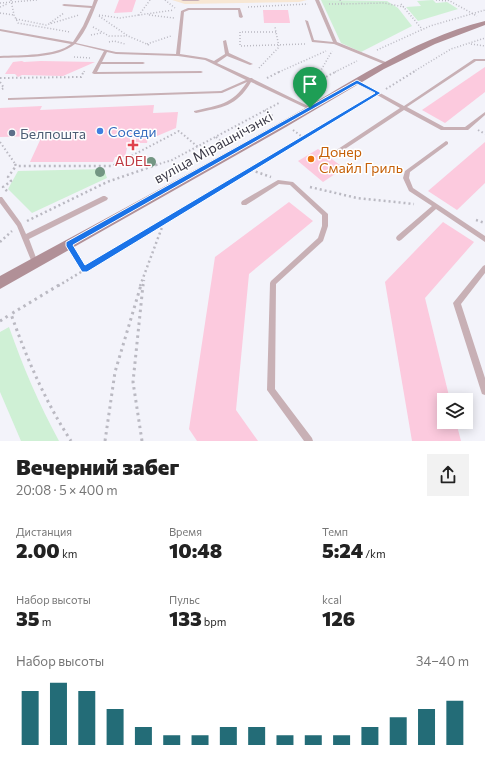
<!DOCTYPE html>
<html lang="ru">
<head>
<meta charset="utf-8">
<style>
  :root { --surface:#fff; --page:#f2f2f2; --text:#222; --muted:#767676; --accent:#236c77 }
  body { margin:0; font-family:Commissioner,sans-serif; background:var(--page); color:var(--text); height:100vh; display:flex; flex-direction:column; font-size:15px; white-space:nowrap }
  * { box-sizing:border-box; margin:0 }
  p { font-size:13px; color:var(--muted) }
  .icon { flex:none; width:22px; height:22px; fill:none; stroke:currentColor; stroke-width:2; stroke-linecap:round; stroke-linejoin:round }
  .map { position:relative; height:441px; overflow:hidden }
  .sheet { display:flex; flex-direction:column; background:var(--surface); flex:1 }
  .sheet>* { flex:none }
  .fabs { position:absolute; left:437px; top:393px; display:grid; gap:8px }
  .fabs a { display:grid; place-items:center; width:36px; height:36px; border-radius:0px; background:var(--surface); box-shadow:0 2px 10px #0003; font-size:20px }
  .pin { position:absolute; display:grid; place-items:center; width:34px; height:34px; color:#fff; margin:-41px -17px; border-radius:50% 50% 50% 0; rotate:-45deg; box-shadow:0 0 4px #0007 }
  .pin .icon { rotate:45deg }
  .round { display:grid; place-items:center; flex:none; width:42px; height:42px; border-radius:0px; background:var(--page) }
  .headline { display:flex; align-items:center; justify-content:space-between; height:68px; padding:0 16px }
  h1 { font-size:22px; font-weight:800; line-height:30px }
  .figures { display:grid; grid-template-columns:repeat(3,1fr); gap:6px; height:68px; padding:4px 16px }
  .figures div { display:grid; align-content:center }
  .figures b { font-size:20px; font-weight:800 }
  .figures small { font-size:11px; font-weight:400 }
  .figures p { font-size:11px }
  .chart { height:112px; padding:8px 16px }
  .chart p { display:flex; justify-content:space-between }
  .chart svg { width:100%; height:72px; margin-top:4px; stroke:var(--accent); stroke-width:6 }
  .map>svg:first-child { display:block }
  .education { fill:#f7e7d4 }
  .green { fill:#cff0d5 }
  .building { fill:#fccade }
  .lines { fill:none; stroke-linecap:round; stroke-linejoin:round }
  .path-far3 { stroke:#bab9c2; stroke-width:1.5; stroke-dasharray:1 2; stroke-linecap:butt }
  .path-far2 { stroke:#bab9c2; stroke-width:2; stroke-dasharray:1.5 2.5; stroke-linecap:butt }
  .path-far1 { stroke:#bab9c2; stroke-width:2.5; stroke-dasharray:2 3; stroke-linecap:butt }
  .path { stroke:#bab9c2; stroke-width:3; stroke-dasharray:2.5 4; stroke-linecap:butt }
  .service { fill:#c8b0b5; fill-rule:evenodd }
  .secondary { fill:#b19097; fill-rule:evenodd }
  .tree { fill:#739683 }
  .route { fill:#1a73e8; stroke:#fff; fill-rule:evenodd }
  .shop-dot { fill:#3f7fe0; stroke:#fff; stroke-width:1.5 }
  .service-dot { fill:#5c6f8a; stroke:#fff; stroke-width:1.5 }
  .health-dot { fill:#e0444e; stroke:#fff; stroke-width:1.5 }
  .food-dot { fill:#e8710a; stroke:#fff; stroke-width:1.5 }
  .labels { text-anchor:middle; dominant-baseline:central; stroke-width:3; stroke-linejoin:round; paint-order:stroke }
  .shop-label { font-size:14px; fill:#366cbe; stroke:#fff; text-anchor:start }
  .service-label { font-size:14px; fill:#4e5e75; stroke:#fff; text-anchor:start }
  .street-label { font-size:14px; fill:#3a3846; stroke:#fff }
  .food-label { font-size:14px; fill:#c56008; stroke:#fff; text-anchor:start }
  .health-label { font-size:14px; fill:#be3a42; stroke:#fff }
</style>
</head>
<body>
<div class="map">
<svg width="485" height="441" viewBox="0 0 485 441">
  <rect width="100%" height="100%" fill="#f3f3fa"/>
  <polygon class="education" points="172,0 307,0 299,2 185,4"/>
  <g class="green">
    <polygon points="321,0 387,1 398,8 412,26 361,52 341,43"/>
    <polygon points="433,0 436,3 447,2 458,9 418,21 406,7 421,6 417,1"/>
    <polygon points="104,169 107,178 32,213 8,189 18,171"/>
    <path d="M 9,327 C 23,367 39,404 59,441 L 21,441 L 0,392 L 0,332 Z"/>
  </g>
  <g class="building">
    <polygon points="119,0 136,0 132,12 114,13"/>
    <polygon points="263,10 288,10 290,23 264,23"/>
    <polygon points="22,61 24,62 41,61 95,62 63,76 22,75 18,77 15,74 5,74 13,62"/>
    <polygon points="485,67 485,92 445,123 422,110"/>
    <polygon points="154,105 153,113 178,112 176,128 157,136 148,136 147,143 138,143 137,148 127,148 125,157 115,157 113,162 30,162 42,136 0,137 0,108 42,106 40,110"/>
    <polygon points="485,142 485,183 457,210 428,191"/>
    <polygon points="318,149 344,168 323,182 298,161"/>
    <polygon points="289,202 313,221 249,274 236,410 258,441 197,441 189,429 215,257"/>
    <polygon points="443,222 474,242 425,298 450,400 444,400 444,422 456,422 461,441 412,441 385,282"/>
  </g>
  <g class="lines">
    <g class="path-far3">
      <polyline points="11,0 14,15 18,23 70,32"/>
      <polyline points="150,0 139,15 174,10"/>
      <polyline points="165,0 175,8"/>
      <polyline points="340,0 342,4 384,3 404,7"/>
      <polyline points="436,0 448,1"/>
      <polyline points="448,0 477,16"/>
      <polyline points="0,3 37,0"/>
      <polyline points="329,4 342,4"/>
      <polyline points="401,4 422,29"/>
      <polyline points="0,7 7,4"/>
      <polyline points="248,7 308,4"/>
      <polyline points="0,13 14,15"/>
      <polyline points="99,15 120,18 139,15"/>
      <polyline points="149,15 174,18"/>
      <polyline points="99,16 128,36 149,45"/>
      <polyline points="16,19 46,25 79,15"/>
      <polyline points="50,23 64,13"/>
      <polyline points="93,27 109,36 127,36"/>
      <polyline points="276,32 240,32 240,46 305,44"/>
      <polyline points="91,35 101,33"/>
      <polyline points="109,42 114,41 125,44"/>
      <polyline points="147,44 171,36"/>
      <polyline points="471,44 485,46"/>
      <polyline points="377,50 430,26 485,10"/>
      <polyline points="74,57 91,58"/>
      <polyline points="259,68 279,47 275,27"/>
      <polyline points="84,72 85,70"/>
      <polyline points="279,72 326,51"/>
      <polyline points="320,72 332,51"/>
      <polyline points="335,72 357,61"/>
      <polyline points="413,72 451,49 485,38"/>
    </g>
    <g class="path-far2">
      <polyline points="0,78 81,77 84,71"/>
      <polyline points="267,78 281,71"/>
      <polyline points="0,82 4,88 0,90"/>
      <polyline points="314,83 321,71"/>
      <polyline points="386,89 415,71"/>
      <polyline points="298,92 337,71"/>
      <polyline points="265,110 274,117"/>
      <polyline points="293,130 304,138"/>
      <polyline points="478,130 485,134"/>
      <polyline points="216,137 227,146"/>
      <polyline points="0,142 16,165"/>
      <polyline points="114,165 179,131 198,147"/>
      <polyline points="156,165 172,160 279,103"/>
      <polyline points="258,165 370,98"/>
    </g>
    <g class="path-far1">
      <polyline points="15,164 16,166 113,166 116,164"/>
      <polyline points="251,170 271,177"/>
      <polyline points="310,187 357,198 414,204"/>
      <polyline points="7,191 3,187 11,181 8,177 16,166"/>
      <polyline points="476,220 485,223"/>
      <polyline points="27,221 107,182 159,164"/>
      <polyline points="0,242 12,231"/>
      <polyline points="75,255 84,270"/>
      <polyline points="58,286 259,164"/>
      <polyline points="140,286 164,222"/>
      <polyline points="143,286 144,280"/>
    </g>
    <g class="path">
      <path d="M 59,285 L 11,314 C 27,359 45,401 71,441"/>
      <polyline points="0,321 11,314"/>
      <polyline points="105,441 115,372 141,285"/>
      <polyline points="142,441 133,382 143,285"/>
    </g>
    <g class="service">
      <path d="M 94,0 L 98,0 C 92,15 87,30 76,43 L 116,52 L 176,54 L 181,11 L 188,8 L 240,8 L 243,17 L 241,18 L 239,17 L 238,10 L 189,10 L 184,12 L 180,54 L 206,58 L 214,61 L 225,54 L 223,41 L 226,40 L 229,53 L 253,64 L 250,65 L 227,56 L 217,63 L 250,78 L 252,78 L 253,79 L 312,108 L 312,109 L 308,109 L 251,82 C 236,107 223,107 196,113 L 194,112 L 194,111 C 218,105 232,105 247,82 L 222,93 L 8,100 L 8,98 L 10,98 L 221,91 L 246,80 L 205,60 L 178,56 L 116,54 L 107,52 L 102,62 L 143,62 L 145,63 L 143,64 L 101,64 L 97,72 L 201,71 L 203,72 L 201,73 L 94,74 L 92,73 L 104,51 L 75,44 C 57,59 22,57 0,58 L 0,56 C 20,55 56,56 71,44 L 0,31 L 0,29 L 73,42 L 83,26 L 91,8 L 64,6 L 62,5 L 64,4 L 92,6 Z"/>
      <polygon points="181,0 200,0 198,1 183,1"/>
      <polygon points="315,0 319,0 337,42 388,63 388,65 386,65 334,44 312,42 305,20 308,21 314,40 333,42"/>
      <polygon points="474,59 485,59 485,61 476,61 407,107 444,127 465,127 485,112 485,115 468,130 441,130 404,110 339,153 335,153 335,151 400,108 356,83 356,81 358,81 404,106"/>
      <polygon points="446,141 448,142 448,144 410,172 409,178 413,188 485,236 485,242 436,209 401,240 399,241 397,240 396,238 397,236 432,206 409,191 403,178 405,171"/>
      <polygon points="278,180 293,182 328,214 328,226 323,241 276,284 275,389 312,438 313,441 304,441 267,390 270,283 271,281 318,238 322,226 322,215 290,185 279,184 246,205 242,205 241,203 242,201"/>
      <polygon points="103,196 105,196 108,198 107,200 29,239 38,263 37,265 35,266 33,265 17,226 0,203 0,197 2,197 21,223 26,234"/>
      <polygon points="485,265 485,273 461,304 485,378 485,395 482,394 481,391 453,303 483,266"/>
    </g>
    <path class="secondary" d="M 485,21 L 485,25 L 435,44 L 384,69 L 286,127 L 0,289 L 0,276 C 93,225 187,175 279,123 C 346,86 410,40 485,21 Z"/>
  </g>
  <g class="tree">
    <circle cx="151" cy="162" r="5"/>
    <circle cx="100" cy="172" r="5"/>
  </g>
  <path class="route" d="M 357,80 L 381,93 L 87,272 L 82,272 L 66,246 L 66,242 ZM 357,84 L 375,93 L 85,265 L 73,245 Z"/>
  <circle class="shop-dot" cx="100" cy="131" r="4"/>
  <circle class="service-dot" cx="12" cy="133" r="4"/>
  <path class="health-dot" d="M131 139h4v4h4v4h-4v4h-4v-4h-4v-4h4z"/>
  <circle class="food-dot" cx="311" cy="159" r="4"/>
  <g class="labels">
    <g class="shop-label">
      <text x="108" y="131">Соседи</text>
    </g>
    <g class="service-label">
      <text x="20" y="133">Белпошта</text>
    </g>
    <g class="street-label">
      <text transform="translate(213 147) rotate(-29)">вуліца Мірашнічэнкі</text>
    </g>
    <g class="food-label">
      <text x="319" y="151">Донер<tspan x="319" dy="16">Смайл Гриль</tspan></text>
    </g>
    <g class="health-label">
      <text x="133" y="160">ADEL</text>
    </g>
  </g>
</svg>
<div class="fabs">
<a><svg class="icon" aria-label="layers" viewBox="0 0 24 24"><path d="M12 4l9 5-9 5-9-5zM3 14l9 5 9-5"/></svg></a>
</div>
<div class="pin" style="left:310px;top:108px;background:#1e9e55"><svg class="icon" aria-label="arrive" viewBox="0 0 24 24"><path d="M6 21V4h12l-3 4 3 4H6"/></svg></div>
</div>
<section class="sheet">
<div class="headline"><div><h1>Вечерний забег</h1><p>20:08 · 5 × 400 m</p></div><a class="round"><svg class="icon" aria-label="share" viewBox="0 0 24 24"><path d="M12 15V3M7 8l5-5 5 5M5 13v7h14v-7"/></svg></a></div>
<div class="figures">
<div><p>Дистанция</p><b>2.00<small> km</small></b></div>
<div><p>Время</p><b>10:48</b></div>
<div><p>Темп</p><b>5:24<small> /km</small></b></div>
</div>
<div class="figures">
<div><p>Набор высоты</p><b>35<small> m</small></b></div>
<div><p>Пульс</p><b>133<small> bpm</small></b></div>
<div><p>kcal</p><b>126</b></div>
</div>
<div class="chart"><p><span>Набор высоты</span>34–40 m</p>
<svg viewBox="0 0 160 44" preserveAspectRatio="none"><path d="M5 44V11M15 44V6M25 44V11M35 44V22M45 44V33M55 44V38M65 44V38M75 44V33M85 44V33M95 44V38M105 44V38M115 44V38M125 44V33M135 44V27M145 44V22M155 44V17"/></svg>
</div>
</section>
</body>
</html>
